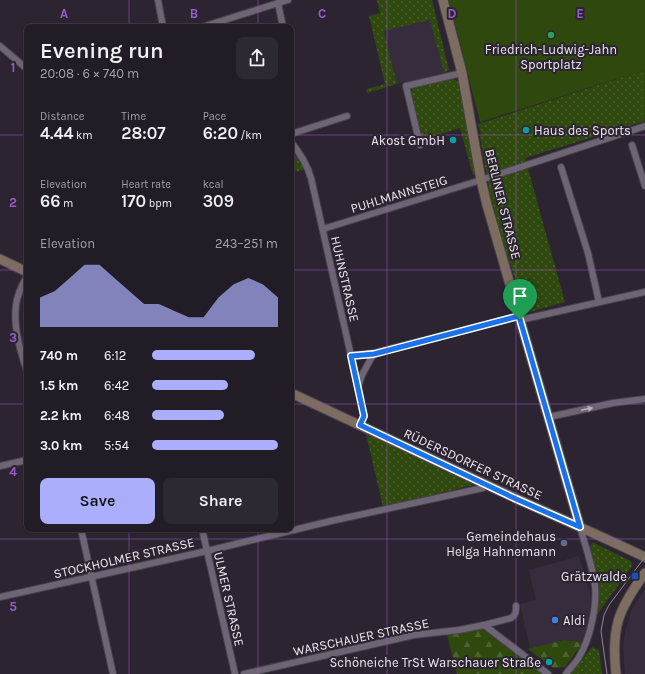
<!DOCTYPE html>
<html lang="en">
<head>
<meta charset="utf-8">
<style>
  :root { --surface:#211c25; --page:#2d2932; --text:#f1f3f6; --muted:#a2a1a7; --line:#3e3a42; --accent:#abaffb }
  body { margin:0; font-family:Karla,sans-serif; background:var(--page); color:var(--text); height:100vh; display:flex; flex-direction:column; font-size:15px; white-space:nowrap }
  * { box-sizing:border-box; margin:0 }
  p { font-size:13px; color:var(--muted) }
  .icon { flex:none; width:22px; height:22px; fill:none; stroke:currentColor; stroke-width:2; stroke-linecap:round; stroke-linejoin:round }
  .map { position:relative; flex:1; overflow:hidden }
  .details { position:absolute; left:24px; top:24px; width:270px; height:508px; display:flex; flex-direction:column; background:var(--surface); border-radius:8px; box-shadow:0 1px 3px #0004,0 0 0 1px var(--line) }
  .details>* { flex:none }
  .pin { position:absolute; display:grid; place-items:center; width:34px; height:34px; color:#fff; margin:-41px -17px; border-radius:50% 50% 50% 0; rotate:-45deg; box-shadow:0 0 4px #0007 }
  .pin .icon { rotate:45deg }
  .round { display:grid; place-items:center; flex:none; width:42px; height:42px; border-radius:8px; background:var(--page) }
  .overview { display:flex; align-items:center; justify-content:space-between; height:68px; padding:0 16px }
  h1 { font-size:22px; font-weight:600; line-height:30px }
  .stats { display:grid; grid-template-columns:repeat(3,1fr); gap:6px; height:68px; padding:4px 16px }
  .stats div { display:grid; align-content:center }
  .stats b { font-size:17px; font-weight:600 }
  .stats small { font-size:11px; font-weight:400 }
  .stats p { font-size:11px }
  .chart { height:112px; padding:8px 16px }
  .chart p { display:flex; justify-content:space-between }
  .chart svg { width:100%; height:72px; margin-top:4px; fill:var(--accent); opacity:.7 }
  .action { display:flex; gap:8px; margin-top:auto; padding:8px 16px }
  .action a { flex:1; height:46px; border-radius:8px; background:var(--accent); color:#111; font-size:16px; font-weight:600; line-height:46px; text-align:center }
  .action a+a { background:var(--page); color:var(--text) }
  ul { padding:0 16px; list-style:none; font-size:13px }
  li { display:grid; grid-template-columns:64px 48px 1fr; align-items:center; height:30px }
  li i { height:10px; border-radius:5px; background:var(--accent) }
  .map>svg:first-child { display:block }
  .built { fill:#362c3e }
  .grass { fill:url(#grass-dots) }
  .forest { fill:url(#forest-firs) }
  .pitch { fill:#2f480d }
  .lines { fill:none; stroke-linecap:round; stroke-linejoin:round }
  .street-casing { stroke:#48424c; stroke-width:8 }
  .secondary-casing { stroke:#48424c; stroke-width:11 }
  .street { stroke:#6d6573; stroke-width:6 }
  .secondary { stroke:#7d6c60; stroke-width:9 }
  .tram { stroke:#8a848e; stroke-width:1 }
  .oneway { fill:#b9b2bd }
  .route-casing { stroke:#fff; stroke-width:8 }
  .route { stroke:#1a73e8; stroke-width:5 }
  .grid { fill:none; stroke:#975acb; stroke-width:1; stroke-opacity:0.55 }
  .leisure-dot { fill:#2e9e5b; stroke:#2c2531; stroke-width:1.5 }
  .culture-dot { fill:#0f9aa8; stroke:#2c2531; stroke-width:1.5 }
  .service-dot { fill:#5c6f8a; stroke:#2c2531; stroke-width:1.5 }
  .transit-dot { fill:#1a4fb4; stroke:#2c2531; stroke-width:1.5 }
  .shop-dot { fill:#3f7fe0; stroke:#2c2531; stroke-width:1.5 }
  .labels { text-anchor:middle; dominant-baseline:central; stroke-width:4; stroke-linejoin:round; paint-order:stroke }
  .poi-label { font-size:13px; fill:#ebe6ef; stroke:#2c2531; text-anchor:end }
  .street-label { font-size:13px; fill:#ebe6ef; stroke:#2c2531 }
  .grid-label { font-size:13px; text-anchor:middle; font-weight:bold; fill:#975acb; stroke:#2c2531; stroke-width:4; stroke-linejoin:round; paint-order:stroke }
</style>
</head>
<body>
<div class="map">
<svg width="645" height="674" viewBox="0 0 645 674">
  <defs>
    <pattern id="grass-dots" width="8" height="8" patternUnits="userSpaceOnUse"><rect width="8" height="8" fill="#2f480d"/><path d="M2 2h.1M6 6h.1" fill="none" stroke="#4d6231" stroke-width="1.8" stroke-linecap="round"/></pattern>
    <pattern id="forest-firs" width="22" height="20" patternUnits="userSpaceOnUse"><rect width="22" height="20" fill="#2f480d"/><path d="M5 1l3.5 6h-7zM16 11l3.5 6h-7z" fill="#4d6231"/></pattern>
  </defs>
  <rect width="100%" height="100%" fill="#2c2531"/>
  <g class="built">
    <polygon points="431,20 444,73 397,84 384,31"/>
    <polygon points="579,556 591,597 588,621 585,636 582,642 564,640 530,648 520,604 536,600 529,570"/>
    <polygon points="645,589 645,674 625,674 623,647 625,632 632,609"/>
  </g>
  <g class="grass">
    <polygon points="377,0 432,0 449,70 444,73 430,20 384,31 397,84 367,93 366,89 385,84 369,16 380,13"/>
    <polygon points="645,70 645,121 525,158 565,302 526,313 499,229 489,189 480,136 481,134 478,124"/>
    <polygon points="450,78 460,82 477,172 473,175 460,128 422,140 411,93 412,89 417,86"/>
    <polygon points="291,149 299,160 304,170 291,172"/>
    <polygon points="366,434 471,482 473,485 383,507"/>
    <polygon points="592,542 631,561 632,566 596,616 589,550"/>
    <polygon points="592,647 599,650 602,674 571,674"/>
  </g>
  <g class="forest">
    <polygon points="478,628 484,630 542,674 457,674 447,635"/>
    <polygon points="564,640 582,642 579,648 565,667 553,668 528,649 530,648"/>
  </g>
  <polygon class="pitch" points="449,0 645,0 645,70 480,122"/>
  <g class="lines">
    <defs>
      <g id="street">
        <polyline points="158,0 163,27"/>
        <polyline points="278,3 283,27"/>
        <polyline points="202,27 288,0"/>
        <polyline points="0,46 27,69"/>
        <polyline points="291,135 294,133 347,116"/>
        <path d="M 291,142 C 300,153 307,164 311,178 L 358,387 L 364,416 L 360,425"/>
        <polyline points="420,145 406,86 462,73"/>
        <polyline points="632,145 645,186"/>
        <polyline points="561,167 588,253 599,302"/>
        <polyline points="323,229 481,180 645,126"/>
        <path d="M 27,276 C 22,285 17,295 16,305 C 13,326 20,351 27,371"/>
        <polyline points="520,320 645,292"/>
        <polyline points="351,356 374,353 519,316"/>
        <polyline points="358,387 362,375 374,353"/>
        <polyline points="549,417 613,403 645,399"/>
        <polyline points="0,466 27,460"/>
        <polyline points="81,529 113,674"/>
        <polyline points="202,529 235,674"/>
        <polyline points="0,597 207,551 331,521 483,488 484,484"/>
        <path d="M 484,625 L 511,618 C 516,615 516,612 516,606"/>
        <polyline points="244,674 414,635 459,630 484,625 548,674"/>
        <path d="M 566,674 C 570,668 576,663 579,657 C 590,639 597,607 595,586 C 593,567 585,545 580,527"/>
      </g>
      <g id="secondary">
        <polyline points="443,0 462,73 481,180 487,205 580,527"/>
        <polyline points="0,259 27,272"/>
        <path d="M 291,393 C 365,427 439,463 513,497 C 557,517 601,536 645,557"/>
        <path d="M 616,674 C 611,627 618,610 645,573"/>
      </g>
    </defs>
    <use href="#street" class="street-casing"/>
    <use href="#secondary" class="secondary-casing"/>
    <use href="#street" class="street"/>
    <use href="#secondary" class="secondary"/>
    <polyline class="tram" points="607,674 601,631 604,615 609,605 645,557"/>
  </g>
  <defs><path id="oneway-solid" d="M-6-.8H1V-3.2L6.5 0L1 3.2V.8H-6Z"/></defs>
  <use class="oneway" href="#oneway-solid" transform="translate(587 409) rotate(-12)"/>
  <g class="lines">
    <defs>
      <polygon id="route" points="519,316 580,527 514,498 360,425 364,416 351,356 374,354"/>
    </defs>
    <use href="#route" class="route-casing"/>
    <use href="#route" class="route"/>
  </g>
  <path class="grid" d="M 129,0 L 129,27M 258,0 L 258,27M 387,0 L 387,674M 516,0 L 516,674M 0,135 L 27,135M 291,135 L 645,135M 0,270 L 27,270M 291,270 L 645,270M 0,404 L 27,404M 291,404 L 645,404M 129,529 L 129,674M 258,529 L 258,674M 0,539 L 645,539"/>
  <circle class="leisure-dot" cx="551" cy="35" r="4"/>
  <g class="culture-dot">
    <circle cx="526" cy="130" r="4"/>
    <circle cx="453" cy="140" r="4"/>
    <circle cx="549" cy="662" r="4"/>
  </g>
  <circle class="service-dot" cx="564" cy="543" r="4"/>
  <rect class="transit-dot" x="631" y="572" width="8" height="8" rx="2"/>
  <circle class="shop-dot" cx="555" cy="620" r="4"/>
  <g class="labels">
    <g class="poi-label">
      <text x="551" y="49" text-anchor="middle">Friedrich-Ludwig-Jahn<tspan x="551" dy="15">Sportplatz</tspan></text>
      <text x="534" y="130" text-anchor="start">Haus des Sports</text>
      <text x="445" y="140">Akost GmbH</text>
      <text x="556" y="536">Gemeindehaus<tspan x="556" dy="15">Helga Hahnemann</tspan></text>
      <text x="627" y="576">Grätzwalde</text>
      <text x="563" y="620" text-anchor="start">Aldi</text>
      <text x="541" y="662">Schöneiche TrSt Warschauer Straße</text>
    </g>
    <g class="street-label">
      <text transform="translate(399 194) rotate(-17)">PUHLMANNSTEIG</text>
      <text transform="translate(503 204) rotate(76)">BERLINER STRASSE</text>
      <text transform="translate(345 279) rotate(77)">HUHNSTRASSE</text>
      <text transform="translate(473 464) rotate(25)">RÜDERSDORFER STRASSE</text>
      <text transform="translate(124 558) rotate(-13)">STOCKHOLMER STRASSE</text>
      <text transform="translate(229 599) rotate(77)">ULMER STRASSE</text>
      <text transform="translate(361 637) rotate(-12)">WARSCHAUER STRASSE</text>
    </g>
  </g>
  <g class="grid-label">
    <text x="64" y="18">A</text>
    <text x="194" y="18">B</text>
    <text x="322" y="18">C</text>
    <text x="452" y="18">D</text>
    <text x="580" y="18">E</text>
    <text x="13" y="72">1</text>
    <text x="13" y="207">2</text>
    <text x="13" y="342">3</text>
    <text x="13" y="476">4</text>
    <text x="13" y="611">5</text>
  </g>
</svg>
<div class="pin" style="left:520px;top:320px;background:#1e9e55"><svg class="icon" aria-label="arrive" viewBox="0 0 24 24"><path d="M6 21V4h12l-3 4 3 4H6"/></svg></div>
<section class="details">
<div class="overview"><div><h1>Evening run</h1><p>20:08 · 6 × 740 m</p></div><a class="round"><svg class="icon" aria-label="share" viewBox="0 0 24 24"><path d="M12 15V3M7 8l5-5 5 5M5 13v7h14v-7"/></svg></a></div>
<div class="stats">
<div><p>Distance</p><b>4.44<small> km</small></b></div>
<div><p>Time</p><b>28:07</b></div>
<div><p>Pace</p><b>6:20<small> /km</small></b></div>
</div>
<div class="stats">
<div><p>Elevation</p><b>66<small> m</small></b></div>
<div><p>Heart rate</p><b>170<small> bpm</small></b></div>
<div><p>kcal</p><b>309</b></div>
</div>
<div class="chart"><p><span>Elevation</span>243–251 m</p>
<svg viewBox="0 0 160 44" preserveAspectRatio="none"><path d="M0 44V26L10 22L20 14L30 6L40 6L50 14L60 22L70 30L80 30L90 34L100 38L110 38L120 26L130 18L140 14L150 18L160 26V44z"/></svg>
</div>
<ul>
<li><b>740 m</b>6:12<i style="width:82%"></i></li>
<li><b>1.5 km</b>6:42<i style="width:60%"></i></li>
<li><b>2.2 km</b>6:48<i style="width:57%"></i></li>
<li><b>3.0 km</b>5:54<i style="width:100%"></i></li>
</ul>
<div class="action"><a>Save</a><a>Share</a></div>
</section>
</div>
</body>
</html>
